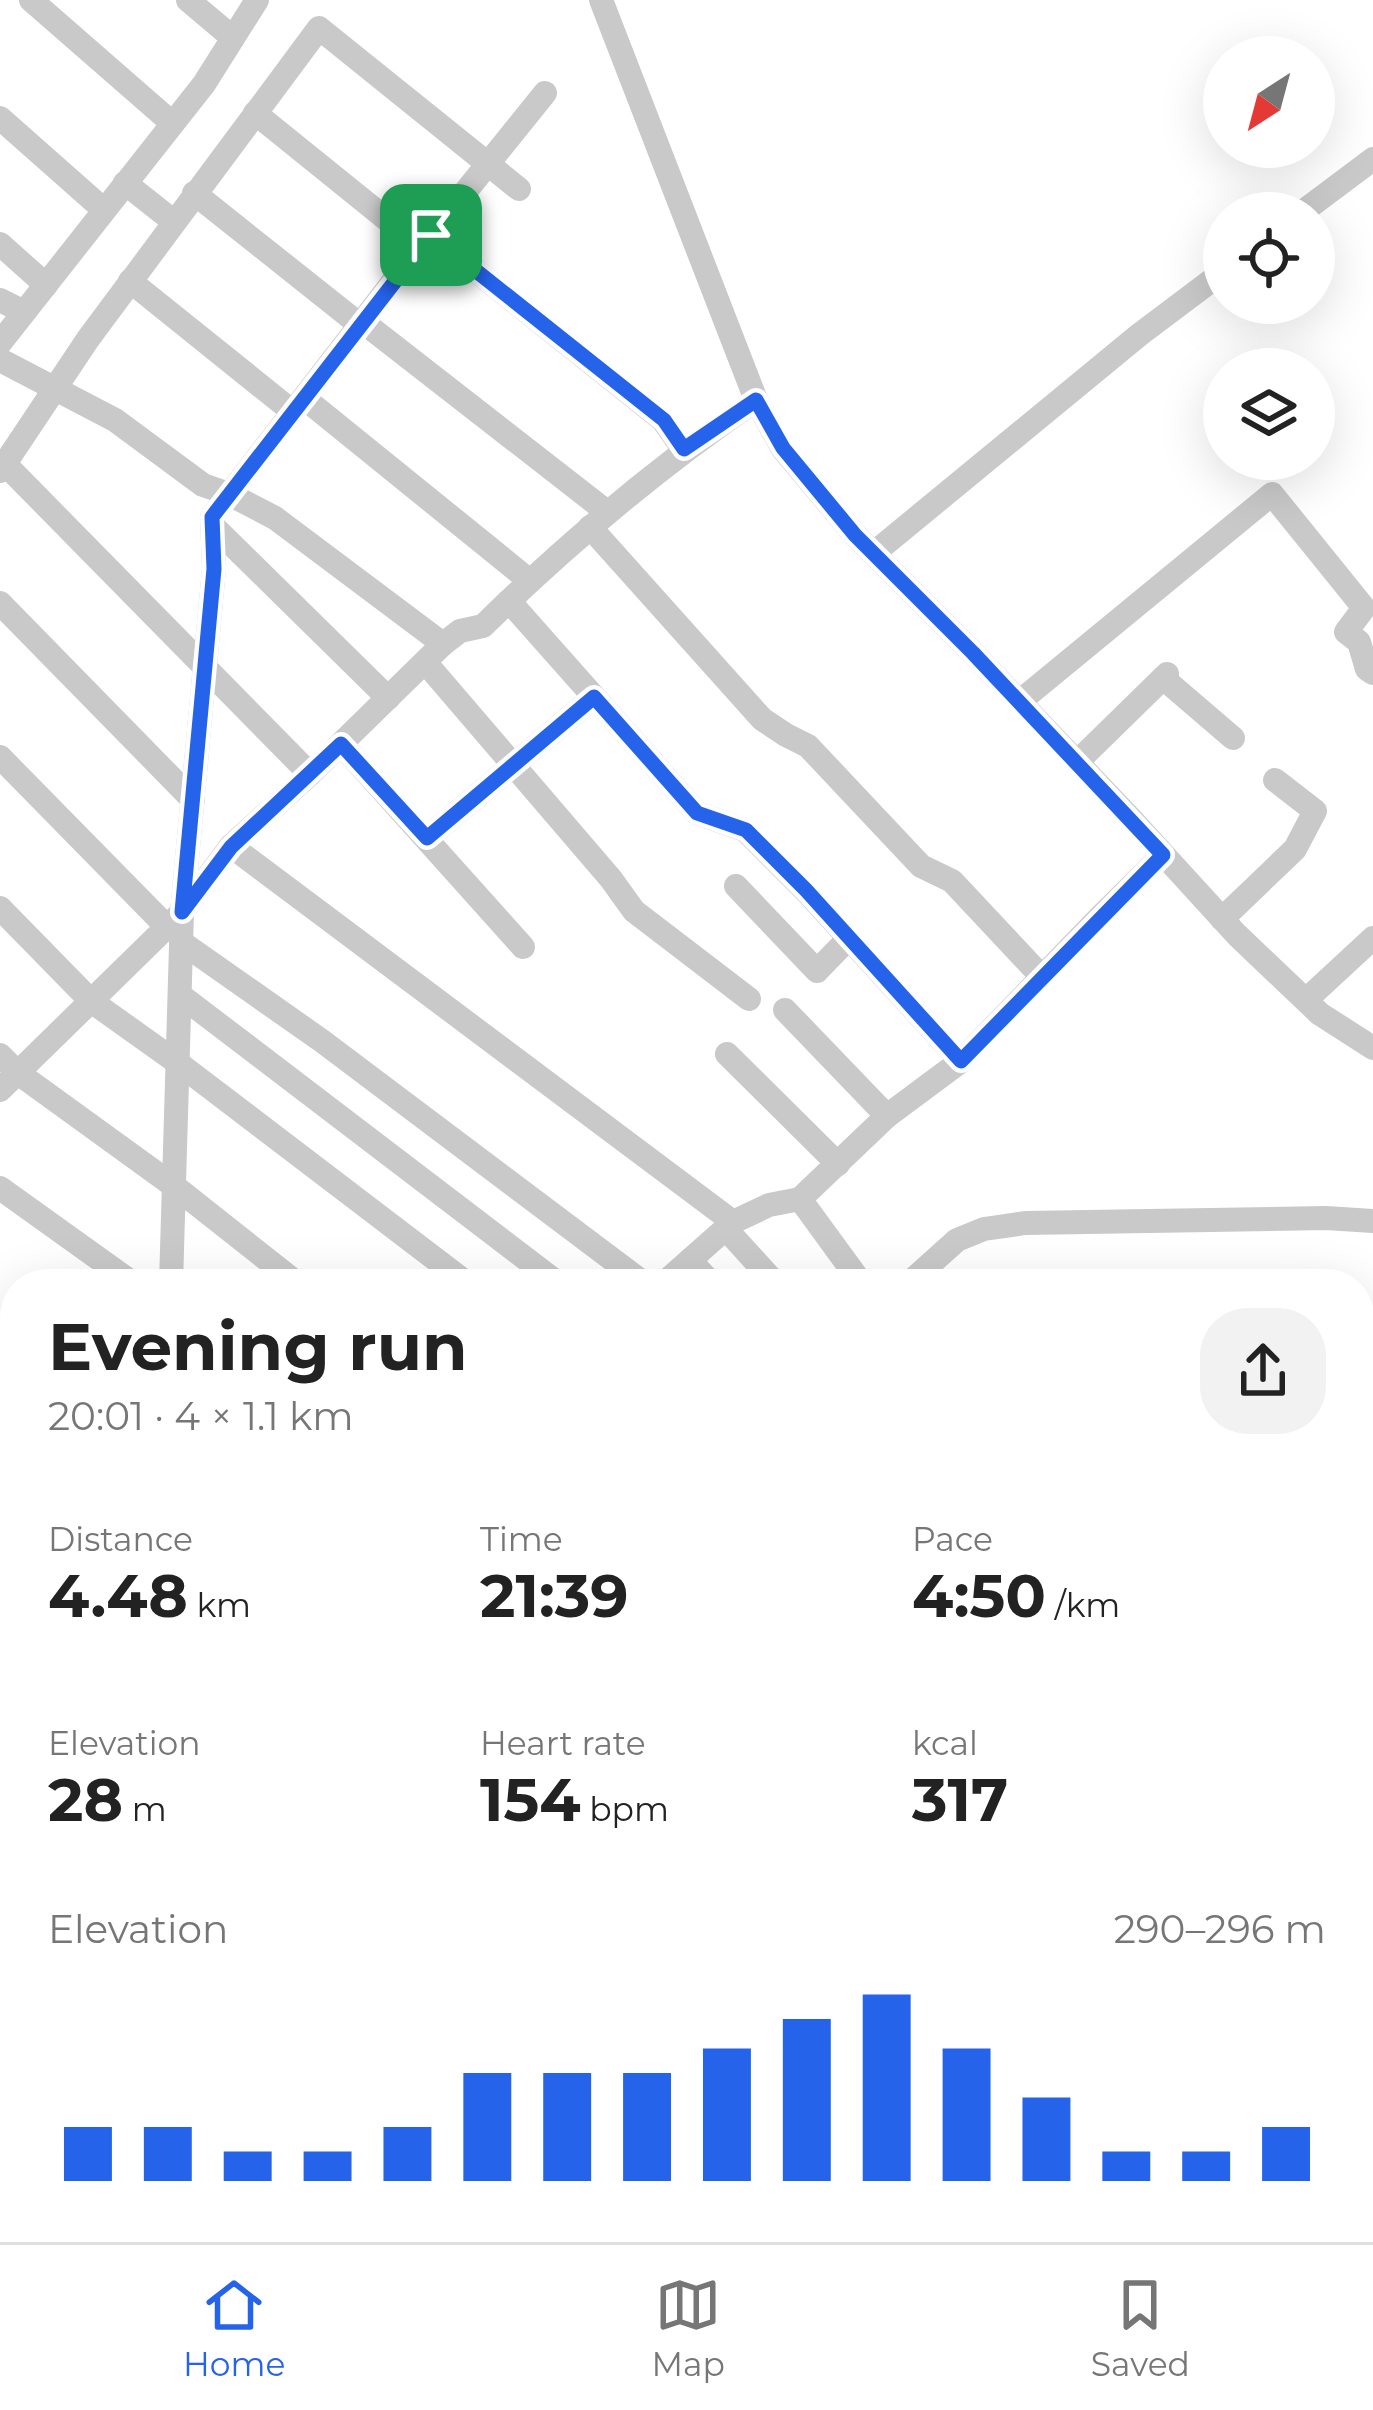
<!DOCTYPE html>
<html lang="en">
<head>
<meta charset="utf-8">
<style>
  :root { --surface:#fff; --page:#f2f2f2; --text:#222; --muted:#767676; --line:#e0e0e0; --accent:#2563eb }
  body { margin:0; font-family:Montserrat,sans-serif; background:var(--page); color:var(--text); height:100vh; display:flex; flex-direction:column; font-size:45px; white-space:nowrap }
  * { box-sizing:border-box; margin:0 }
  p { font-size:39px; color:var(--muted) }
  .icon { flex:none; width:66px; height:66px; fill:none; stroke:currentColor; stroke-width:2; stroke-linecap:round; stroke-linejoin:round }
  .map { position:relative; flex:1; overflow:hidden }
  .drawer { position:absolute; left:0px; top:1269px; width:1374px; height:975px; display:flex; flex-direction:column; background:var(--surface); border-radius:48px 48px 0 0; box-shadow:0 12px 48px #0002 }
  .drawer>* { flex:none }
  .needle { width:78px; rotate:216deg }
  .buttons { position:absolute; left:1203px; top:36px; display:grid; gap:24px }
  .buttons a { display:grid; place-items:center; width:132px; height:132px; border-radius:50%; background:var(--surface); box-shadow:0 12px 48px #0002; font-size:60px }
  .pin { position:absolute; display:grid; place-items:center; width:102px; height:102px; color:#fff; margin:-51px; border-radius:24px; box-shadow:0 6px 18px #0006 }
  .round { display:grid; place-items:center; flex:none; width:126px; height:126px; border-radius:48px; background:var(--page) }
  .overview { display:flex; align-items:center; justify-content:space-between; height:204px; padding:0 48px }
  h1 { font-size:66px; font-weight:700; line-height:90px }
  .figures { display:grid; grid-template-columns:repeat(3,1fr); gap:18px; height:204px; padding:12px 48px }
  .figures div { display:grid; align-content:center }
  .figures b { font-size:60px; font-weight:700 }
  .figures small { font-size:33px; font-weight:400 }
  .figures p { font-size:33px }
  .chart { height:336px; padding:24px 48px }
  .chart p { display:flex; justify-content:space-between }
  .chart svg { width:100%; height:216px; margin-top:12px; stroke:var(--accent); stroke-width:6 }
  .tabs { display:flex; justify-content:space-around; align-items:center; height:168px; border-top:3px solid var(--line); background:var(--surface); font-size:33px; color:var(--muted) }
  .tabs a { display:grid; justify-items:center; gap:6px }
  .tabs .current { color:var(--accent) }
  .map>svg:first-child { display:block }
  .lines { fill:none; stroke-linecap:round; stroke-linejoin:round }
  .minor { stroke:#c9c9c9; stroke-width:24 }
  .route-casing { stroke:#fff; stroke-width:24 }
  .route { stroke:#2563eb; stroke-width:15 }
</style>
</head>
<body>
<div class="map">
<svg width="1373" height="2242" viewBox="0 0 1373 2242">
  <rect width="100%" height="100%" fill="#fff"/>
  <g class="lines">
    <g class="minor">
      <polyline points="31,0 172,123"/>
      <polyline points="188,0 233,38"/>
      <polyline points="601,0 756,400 783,449 855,535 973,653 1131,819 1237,935 1320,1014 1373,1048"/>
      <polyline points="255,113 421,247"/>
      <polyline points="0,118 104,210"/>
      <polyline points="125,183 173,221"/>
      <polyline points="194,193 360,325"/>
      <polyline points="1301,213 1373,159"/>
      <polyline points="431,235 663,420 684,450"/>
      <polyline points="0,244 46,285"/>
      <polyline points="130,281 293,412"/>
      <polyline points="0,300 24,312"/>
      <polyline points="363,322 607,512"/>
      <polyline points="0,343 204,84 257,0"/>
      <polyline points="0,360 115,420 203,485 229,494 275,518 443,644"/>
      <polyline points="304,398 530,581"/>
      <polyline points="4,463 310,774"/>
      <polyline points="0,471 88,339 319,28 519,189"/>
      <polyline points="213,526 388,698"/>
      <polyline points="590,527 762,719 786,735 808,746 921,866 952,881 1042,977"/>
      <polyline points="874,553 1139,335 1224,271"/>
      <polyline points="509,601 697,813 745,830 806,891 961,1061"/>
      <polyline points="0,603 193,800"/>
      <polyline points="425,662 611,879 634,911 749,999"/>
      <polyline points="1163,678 1233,738"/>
      <polyline points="1019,702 1272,494 1364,608 1346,632 1359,642 1367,669 1373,673"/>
      <polyline points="341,744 523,947"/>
      <polyline points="0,757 167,927"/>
      <polyline points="1077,762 1167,674"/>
      <polyline points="427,838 594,697"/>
      <polyline points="231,846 733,1222"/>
      <polyline points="736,886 817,971 849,938"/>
      <polyline points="0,908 91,1001 178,1063 468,1284"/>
      <polyline points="1222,919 1295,849 1315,811 1275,780"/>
      <polyline points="181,942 322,1041 645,1284"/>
      <polyline points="180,995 559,1284"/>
      <polyline points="1306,1000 1373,938"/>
      <polyline points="785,1010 887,1116"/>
      <polyline points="727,1054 838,1164"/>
      <polyline points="0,1055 18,1073 174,1186 298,1284"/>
      <path d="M 0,1090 L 182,912 L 231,846 L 310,774 L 443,644 L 460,631 L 483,626 C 568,543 658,467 756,400"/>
      <polyline points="0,1188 134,1284"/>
      <polyline points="800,1199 862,1284"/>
      <polyline points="726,1229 776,1284"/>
      <polyline points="690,1260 712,1284"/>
      <polyline points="171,1284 182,912 214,569 212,517 396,278 545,93"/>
      <polyline points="663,1284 733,1222 769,1205 800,1199 887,1116 961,1061 1100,917 1163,855"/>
      <polyline points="908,1284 957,1240 984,1229 1025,1223 1326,1218 1373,1221"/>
      <polyline points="0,1334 15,1347"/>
      <polyline points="0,1472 15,1484"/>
      <polyline points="1369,1540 1373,1542"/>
      <polyline points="1359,1595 1373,1606"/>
      <polyline points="0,1615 15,1628"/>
      <polyline points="1359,1668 1373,1678"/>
      <polyline points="1359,1732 1373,1742"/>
      <polyline points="0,1758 15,1771"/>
      <polyline points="1359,1811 1373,1819"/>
      <polyline points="0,1816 15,1828"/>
      <polyline points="0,1874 15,1860"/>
      <polyline points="1359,1891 1373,1902"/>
      <polyline points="0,1981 15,1929"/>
      <polyline points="1359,1988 1373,1978"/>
      <polyline points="1359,2036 1373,2045"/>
      <polyline points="1359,2096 1373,2106"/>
      <polyline points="0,2149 15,2153"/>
      <polyline points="1359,2170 1373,2179"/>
      <polyline points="0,2203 15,2208"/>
      <polyline points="1359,2212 1373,2196"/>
      <polyline points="82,2229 122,2242"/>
      <polyline points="287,2229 315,2242"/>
      <polyline points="419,2229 435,2242"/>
      <polyline points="529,2229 546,2242"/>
      <polyline points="710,2229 737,2242"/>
      <polyline points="837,2229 864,2242"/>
      <polyline points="961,2229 985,2242"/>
      <polyline points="1130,2229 1149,2242"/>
      <polyline points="1239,2229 1259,2242"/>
      <polyline points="1347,2229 1366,2242"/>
      <polyline points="35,2242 39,2229"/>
      <polyline points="145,2242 148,2229"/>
      <polyline points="351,2242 364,2229"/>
      <polyline points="602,2242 611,2229"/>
      <polyline points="1028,2242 1040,2229"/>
    </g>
  </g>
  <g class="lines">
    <defs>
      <polygon id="route" points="431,235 664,420 684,449 756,400 783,448 855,535 973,653 1163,855 961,1061 806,890 746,830 697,813 594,697 427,838 341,744 231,847 182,912 214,569 212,517"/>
    </defs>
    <use href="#route" class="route-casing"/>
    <use href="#route" class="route"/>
  </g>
</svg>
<div class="buttons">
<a><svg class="needle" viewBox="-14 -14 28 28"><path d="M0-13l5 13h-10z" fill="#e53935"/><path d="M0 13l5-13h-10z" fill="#767676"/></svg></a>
<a><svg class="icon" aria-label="locate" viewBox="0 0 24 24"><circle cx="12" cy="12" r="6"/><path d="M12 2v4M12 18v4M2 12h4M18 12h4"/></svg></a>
<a><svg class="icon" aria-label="layers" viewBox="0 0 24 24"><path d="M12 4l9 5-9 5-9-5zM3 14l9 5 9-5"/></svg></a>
</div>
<div class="pin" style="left:431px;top:235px;background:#1e9e55"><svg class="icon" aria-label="arrive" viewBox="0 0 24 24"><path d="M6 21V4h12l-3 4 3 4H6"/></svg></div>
<section class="drawer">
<div class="overview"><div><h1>Evening run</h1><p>20:01 · 4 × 1.1 km</p></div><a class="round"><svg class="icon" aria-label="share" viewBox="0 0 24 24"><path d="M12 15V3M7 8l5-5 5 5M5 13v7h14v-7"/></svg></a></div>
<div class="figures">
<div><p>Distance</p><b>4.48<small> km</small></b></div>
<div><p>Time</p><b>21:39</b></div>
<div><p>Pace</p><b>4:50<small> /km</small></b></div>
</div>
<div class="figures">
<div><p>Elevation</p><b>28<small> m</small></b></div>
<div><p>Heart rate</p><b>154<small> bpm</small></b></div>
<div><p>kcal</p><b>317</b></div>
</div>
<div class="chart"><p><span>Elevation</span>290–296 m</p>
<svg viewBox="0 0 160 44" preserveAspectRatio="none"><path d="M5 44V33M15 44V33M25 44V38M35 44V38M45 44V33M55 44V22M65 44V22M75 44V22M85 44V17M95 44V11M105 44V6M115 44V17M125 44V27M135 44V38M145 44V38M155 44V33"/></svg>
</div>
</section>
</div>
<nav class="tabs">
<a class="current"><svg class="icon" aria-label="home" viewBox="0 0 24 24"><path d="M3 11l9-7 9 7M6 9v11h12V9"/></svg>Home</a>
<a><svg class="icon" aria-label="map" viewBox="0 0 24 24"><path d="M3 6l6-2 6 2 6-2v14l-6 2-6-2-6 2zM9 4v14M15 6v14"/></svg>Map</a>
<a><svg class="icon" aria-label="saved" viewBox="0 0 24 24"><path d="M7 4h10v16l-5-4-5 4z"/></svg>Saved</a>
</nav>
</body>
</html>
